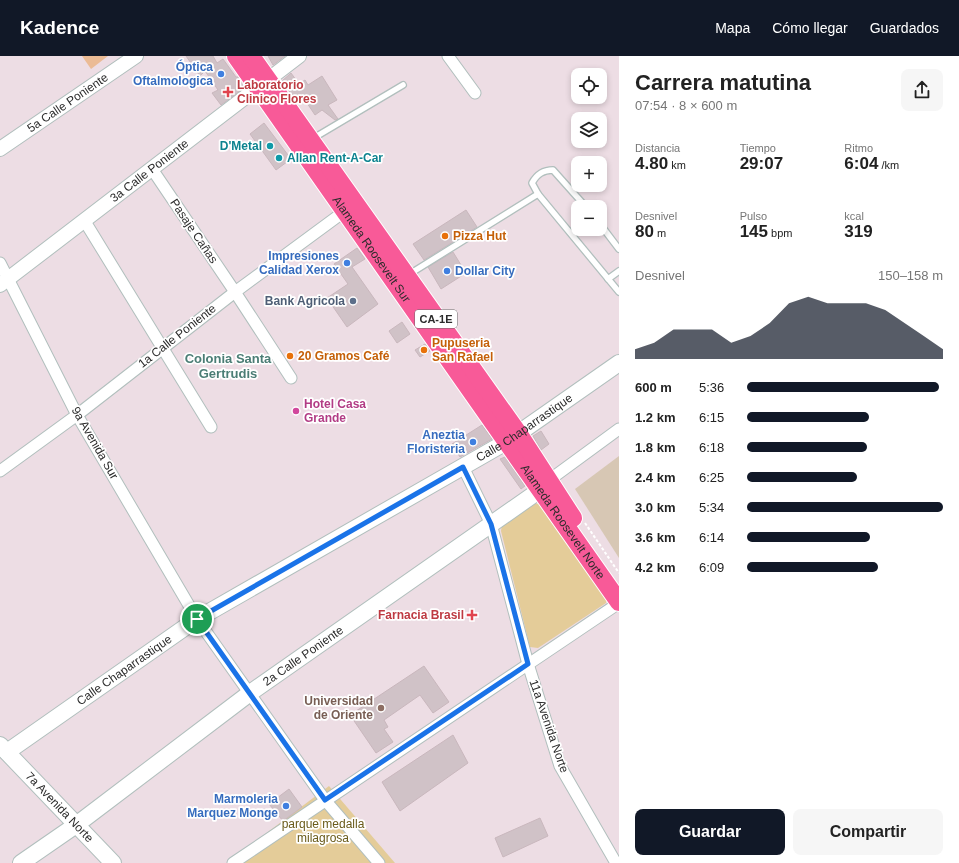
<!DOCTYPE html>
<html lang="es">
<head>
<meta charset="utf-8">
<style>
  :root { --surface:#fff; --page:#f6f6f6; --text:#222; --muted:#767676; --accent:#111827 }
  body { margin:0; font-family:Helvetica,sans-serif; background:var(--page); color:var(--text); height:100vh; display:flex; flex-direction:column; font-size:15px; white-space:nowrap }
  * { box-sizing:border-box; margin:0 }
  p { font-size:13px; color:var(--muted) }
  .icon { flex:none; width:22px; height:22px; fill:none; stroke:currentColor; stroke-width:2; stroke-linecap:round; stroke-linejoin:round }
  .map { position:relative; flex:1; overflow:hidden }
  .drawer { display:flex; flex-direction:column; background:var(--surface); width:340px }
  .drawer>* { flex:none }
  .controls { position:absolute; left:571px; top:12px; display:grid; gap:8px }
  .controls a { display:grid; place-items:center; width:36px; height:36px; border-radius:8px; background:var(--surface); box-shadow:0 2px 6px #0003; font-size:20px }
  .pin { position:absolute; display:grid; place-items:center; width:34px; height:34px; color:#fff; margin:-17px; border:2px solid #fff; border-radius:50%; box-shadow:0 1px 4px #0007 }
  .round { display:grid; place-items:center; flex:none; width:42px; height:42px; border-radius:8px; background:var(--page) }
  .overview { display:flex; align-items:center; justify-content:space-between; height:68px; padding:0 16px }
  h1 { font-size:22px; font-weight:600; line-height:30px }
  .figures { display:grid; grid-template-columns:repeat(3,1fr); gap:6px; height:68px; padding:4px 16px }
  .figures div { display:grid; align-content:center }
  .figures b { font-size:17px; font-weight:600 }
  .figures small { font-size:11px; font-weight:400 }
  .figures p { font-size:11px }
  .chart { height:112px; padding:8px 16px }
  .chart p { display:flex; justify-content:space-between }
  .chart svg { width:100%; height:72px; margin-top:4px; fill:var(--accent); opacity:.7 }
  .primary-button { display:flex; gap:8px; margin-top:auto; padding:8px 16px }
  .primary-button a { flex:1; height:46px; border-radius:8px; background:var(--accent); color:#fff; font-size:16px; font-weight:600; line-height:46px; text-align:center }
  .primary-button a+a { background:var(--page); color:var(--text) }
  ul { padding:0 16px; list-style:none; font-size:13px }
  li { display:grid; grid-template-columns:64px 48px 1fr; align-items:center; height:30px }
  li i { height:10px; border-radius:5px; background:var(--accent) }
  header { display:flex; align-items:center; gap:24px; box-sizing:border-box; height:56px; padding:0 20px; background:var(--accent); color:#fff }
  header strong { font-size:19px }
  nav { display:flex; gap:22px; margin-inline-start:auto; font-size:14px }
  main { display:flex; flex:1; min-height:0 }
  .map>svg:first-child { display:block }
  .green { fill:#e4cc99 }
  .cemetery { fill:#d7c7b4 }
  .pitch { fill:#ebbb95 }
  .building { fill:#d0c2c7; stroke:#c9b7bd }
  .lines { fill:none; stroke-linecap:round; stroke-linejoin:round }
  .service-casing { stroke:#b1bfbd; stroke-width:8 }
  .minor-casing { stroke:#b1bfbd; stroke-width:13 }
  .tertiary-casing { stroke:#b1bfbd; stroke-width:16 }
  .secondary-casing { stroke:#b1bfbd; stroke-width:18 }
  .trunk-casing { stroke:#fff; stroke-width:20 }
  .path { stroke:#fff; stroke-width:2; stroke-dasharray:3 2; stroke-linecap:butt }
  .service { stroke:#fff; stroke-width:5.5 }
  .minor { stroke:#fff; stroke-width:11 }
  .tertiary { stroke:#fff; stroke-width:14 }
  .secondary { stroke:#fff; stroke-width:16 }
  .trunk { stroke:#f85a98; stroke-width:18 }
  .route-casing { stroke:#fff; stroke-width:8 }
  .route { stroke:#1a73e8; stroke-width:5 }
  .shop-dot { fill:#3f7fe0; stroke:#fff; stroke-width:1.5 }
  .health-dot { fill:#e0444e; stroke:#fff; stroke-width:1.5 }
  .culture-dot { fill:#0f9aa8; stroke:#fff; stroke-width:1.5 }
  .food-dot { fill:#e8710a; stroke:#fff; stroke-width:1.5 }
  .service-dot { fill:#5c6f8a; stroke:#fff; stroke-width:1.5 }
  .hotel-dot { fill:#d1479c; stroke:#fff; stroke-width:1.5 }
  .education-dot { fill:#8d6e63; stroke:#fff; stroke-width:1.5 }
  .labels { text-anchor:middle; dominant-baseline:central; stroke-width:3.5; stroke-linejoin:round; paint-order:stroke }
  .shield { fill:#fff; stroke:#6b6b6b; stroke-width:1 }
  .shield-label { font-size:11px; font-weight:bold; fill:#2b2b2b }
  .shop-label { font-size:12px; font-weight:bold; fill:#366cbe; stroke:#fff; text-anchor:end }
  .health-label { font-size:12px; font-weight:bold; fill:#be3a42; stroke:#fff; text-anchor:start }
  .street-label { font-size:12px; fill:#2b2b2b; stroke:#fff }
  .culture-label { font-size:12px; font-weight:bold; fill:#0d838f; stroke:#fff; text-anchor:end }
  .food-label { font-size:12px; font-weight:bold; fill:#c56008; stroke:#fff; text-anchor:start }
  .service-label { font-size:12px; font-weight:bold; fill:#4e5e75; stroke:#fff; text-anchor:end }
  .hotel-label { font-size:12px; font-weight:bold; fill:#b23c85; stroke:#fff; text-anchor:start }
  .education-label { font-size:12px; font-weight:bold; fill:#785e54; stroke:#fff; text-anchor:end }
  .park-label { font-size:12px; fill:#6a5b1a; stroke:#fff }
  .neighbourhood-label { font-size:13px; font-weight:bold; fill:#4b7d75; stroke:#fff }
</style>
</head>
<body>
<header>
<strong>Kadence</strong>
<nav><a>Mapa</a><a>Cómo llegar</a><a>Guardados</a></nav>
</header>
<main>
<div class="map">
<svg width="619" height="807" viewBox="0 0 619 807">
  <rect width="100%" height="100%" fill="#eddde4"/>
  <g class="green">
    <polygon points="533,447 544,449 608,541 606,547 538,592 530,591 501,475 502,468"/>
    <polygon points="329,730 395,807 227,807"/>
  </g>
  <polygon class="cemetery" points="619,400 619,502 575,433"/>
  <polygon class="pitch" points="82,0 108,0 91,13"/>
  <g class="building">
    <polygon points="186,0 213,0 217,7 223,3 236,21 238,21 244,32 221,49 212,37 218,34 205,15 200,20"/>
    <polygon points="268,0 285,0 273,9"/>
    <polygon points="291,17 299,28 305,24 308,29 322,20 337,44 328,49 338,63 335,64 322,54 315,59 301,38 294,42 282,25"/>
    <polygon points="264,67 291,103 276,114 250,78"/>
    <polygon points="466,154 477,171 424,204 413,188"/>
    <polygon points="357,192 365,203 352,211 378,248 347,271 327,242 348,228 334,208"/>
    <polygon points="453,196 466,217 441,233 428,211"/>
    <polygon points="402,266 410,278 397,287 389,275"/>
    <polygon points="425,288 430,295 420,301 415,294"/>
    <polygon points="482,369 492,383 460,401 452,388"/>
    <polygon points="541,375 549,388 541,394 533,380"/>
    <polygon points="505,401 525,430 521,433 500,403"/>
    <polygon points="424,610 449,646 433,657 420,639 384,664 388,671 384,673 393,686 376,697 350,659"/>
    <polygon points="453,679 468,707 400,755 382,726"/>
    <polygon points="289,733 302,751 283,765 269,748"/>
    <polygon points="540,762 548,780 503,801 495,782"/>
  </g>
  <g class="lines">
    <defs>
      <g id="service">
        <polyline points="312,83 403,29"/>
        <path d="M 538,138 L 532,127 C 537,118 543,114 553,114 L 586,151"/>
        <polyline points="600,168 619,193"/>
        <polyline points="408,219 538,138 619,236"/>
        <polyline points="608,223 619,215"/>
      </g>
      <g id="minor">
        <polyline points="448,0 475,37"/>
        <polyline points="152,113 235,236 291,322"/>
        <polyline points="84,164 211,371"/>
        <polyline points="0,207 77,359 197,563 325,744 379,807"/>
        <polyline points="463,411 491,468 528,608 560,710 616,807"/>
        <polyline points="0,415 77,359 235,236 349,152"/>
        <polyline points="548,425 619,373"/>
        <polyline points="233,807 619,547"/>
      </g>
      <g id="tertiary">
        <path id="s1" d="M 0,93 L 136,0"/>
        <path id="s2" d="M 0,229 L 299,0"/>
      </g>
      <g id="secondary">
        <path id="s3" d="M 0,689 L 113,807"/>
        <path id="s4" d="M 7,696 L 197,563 L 506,386 L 619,307"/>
        <path id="s5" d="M 21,807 L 76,769 L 250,637 L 550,427"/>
      </g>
      <g id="trunk">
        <path id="s6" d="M 236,0 L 619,546"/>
        <polyline points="251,0 518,377 573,462"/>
      </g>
    </defs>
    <use href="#service" class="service-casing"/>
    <use href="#minor" class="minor-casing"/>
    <use href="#tertiary" class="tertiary-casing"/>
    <use href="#secondary" class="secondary-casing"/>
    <use href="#trunk" class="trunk-casing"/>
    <polyline class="path" points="585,467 619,517"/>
    <use href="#service" class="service"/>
    <use href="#minor" class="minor"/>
    <use href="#tertiary" class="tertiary"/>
    <use href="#secondary" class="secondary"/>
    <use href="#trunk" class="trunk"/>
  </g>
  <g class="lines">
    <defs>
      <polygon id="route" points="463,411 491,468 528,608 325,744 197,563"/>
    </defs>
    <use href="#route" class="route-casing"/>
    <use href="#route" class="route"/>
  </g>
  <g class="shop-dot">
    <circle cx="221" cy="18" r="4"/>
    <circle cx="347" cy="207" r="4"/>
    <circle cx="447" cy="215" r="4"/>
    <circle cx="473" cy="386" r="4"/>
    <circle cx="286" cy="750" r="4"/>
  </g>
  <g class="health-dot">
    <path d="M226 30h4v4h4v4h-4v4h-4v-4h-4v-4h4z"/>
    <path d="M470 553h4v4h4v4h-4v4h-4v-4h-4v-4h4z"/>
  </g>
  <g class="culture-dot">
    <circle cx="270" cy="90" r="4"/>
    <circle cx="279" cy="102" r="4"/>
  </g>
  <g class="food-dot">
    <circle cx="445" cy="180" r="4"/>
    <circle cx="424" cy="294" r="4"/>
    <circle cx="290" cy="300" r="4"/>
  </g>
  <circle class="service-dot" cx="353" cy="245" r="4"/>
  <circle class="hotel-dot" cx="296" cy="355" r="4"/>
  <circle class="education-dot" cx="381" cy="652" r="4"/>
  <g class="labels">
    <rect class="shield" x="415" y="254" width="42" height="18" rx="3"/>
    <g class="shield-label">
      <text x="436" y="263">CA-1E</text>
    </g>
    <g class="shop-label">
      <text x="213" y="11">Óptica<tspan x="213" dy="14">Oftalmologica</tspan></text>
      <text x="339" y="200">Impresiones<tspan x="339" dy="14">Calidad Xerox</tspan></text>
      <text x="455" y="215" text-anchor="start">Dollar City</text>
      <text x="465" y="379">Aneztia<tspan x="465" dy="14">Floristeria</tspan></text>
      <text x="278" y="743">Marmoleria<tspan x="278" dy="14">Marquez Monge</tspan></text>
    </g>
    <g class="health-label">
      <text x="237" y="29">Laboratorio<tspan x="237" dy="14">Clinico Flores</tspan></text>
      <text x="464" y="559" text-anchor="end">Farnacia Brasil</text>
    </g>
    <g class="street-label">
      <text stroke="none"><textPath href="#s1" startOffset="82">5a Calle Poniente</textPath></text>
      <text stroke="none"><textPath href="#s2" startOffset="188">3a Calle Poniente</textPath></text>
      <text transform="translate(194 175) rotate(56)">Pasaje Cañas</text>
      <text stroke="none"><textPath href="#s6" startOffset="236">Alameda Roosevelt Sur</textPath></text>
      <text transform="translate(177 280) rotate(-38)">1a Calle Poniente</text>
      <text stroke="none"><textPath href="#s4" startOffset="611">Calle Chaparrastique</textPath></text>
      <text transform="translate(95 387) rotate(60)">9a Avenida Sur</text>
      <text stroke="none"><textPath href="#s6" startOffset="569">Alameda Roosevelt Norte</textPath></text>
      <text stroke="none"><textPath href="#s5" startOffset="350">2a Calle Poniente</textPath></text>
      <text stroke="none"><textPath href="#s4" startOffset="143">Calle Chaparrastique</textPath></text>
      <text transform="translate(549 670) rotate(71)">11a Avenida Norte</text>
      <text stroke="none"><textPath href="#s3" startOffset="86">7a Avenida Norte</textPath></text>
    </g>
    <g class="culture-label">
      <text x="262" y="90">D'Metal</text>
      <text x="287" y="102" text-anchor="start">Allan Rent-A-Car</text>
    </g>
    <g class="food-label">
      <text x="453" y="180">Pizza Hut</text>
      <text x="432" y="287">Pupuseria<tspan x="432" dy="14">San Rafael</tspan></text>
      <text x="298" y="300">20 Gramos Café</text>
    </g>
    <g class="service-label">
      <text x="345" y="245">Bank Agricola</text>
    </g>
    <g class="hotel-label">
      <text x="304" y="348">Hotel Casa<tspan x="304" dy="14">Grande</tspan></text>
    </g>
    <g class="education-label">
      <text x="373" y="645">Universidad<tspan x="373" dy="14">de Oriente</tspan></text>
    </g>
    <g class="park-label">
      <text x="323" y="768">parque medalla<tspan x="323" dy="14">milagrosa</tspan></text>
    </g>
    <g class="neighbourhood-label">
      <text x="228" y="302">Colonia Santa<tspan x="228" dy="15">Gertrudis</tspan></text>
    </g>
  </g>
</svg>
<div class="controls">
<a><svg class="icon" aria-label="locate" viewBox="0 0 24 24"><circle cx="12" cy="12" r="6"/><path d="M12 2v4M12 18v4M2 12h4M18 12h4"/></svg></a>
<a><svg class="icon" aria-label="layers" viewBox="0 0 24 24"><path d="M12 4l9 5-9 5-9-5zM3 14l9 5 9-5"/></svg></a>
<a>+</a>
<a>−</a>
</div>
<div class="pin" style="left:197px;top:563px;background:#1e9e55"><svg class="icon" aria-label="arrive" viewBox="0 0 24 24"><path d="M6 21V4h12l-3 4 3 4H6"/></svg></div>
</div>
<section class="drawer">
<div class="overview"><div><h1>Carrera matutina</h1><p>07:54 · 8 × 600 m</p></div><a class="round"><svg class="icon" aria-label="share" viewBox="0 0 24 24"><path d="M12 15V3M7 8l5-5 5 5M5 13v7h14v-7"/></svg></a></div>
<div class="figures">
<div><p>Distancia</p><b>4.80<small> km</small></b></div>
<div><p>Tiempo</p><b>29:07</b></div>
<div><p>Ritmo</p><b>6:04<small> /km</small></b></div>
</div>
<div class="figures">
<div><p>Desnivel</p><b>80<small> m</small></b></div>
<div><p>Pulso</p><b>145<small> bpm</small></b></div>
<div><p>kcal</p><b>319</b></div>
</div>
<div class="chart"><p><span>Desnivel</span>150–158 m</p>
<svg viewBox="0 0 160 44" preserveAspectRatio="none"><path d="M0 44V38L10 34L20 26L30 26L40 26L50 34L60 30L70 22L80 10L90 6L100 10L110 10L120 10L130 14L140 22L150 30L160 38V44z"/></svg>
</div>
<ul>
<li><b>600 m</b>5:36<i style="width:98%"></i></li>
<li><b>1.2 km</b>6:15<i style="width:62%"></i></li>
<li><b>1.8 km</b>6:18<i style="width:61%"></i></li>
<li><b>2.4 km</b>6:25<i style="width:56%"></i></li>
<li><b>3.0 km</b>5:34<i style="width:100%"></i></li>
<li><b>3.6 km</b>6:14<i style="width:63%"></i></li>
<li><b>4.2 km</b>6:09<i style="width:67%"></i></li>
</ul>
<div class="primary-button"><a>Guardar</a><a>Compartir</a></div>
</section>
</main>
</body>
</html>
